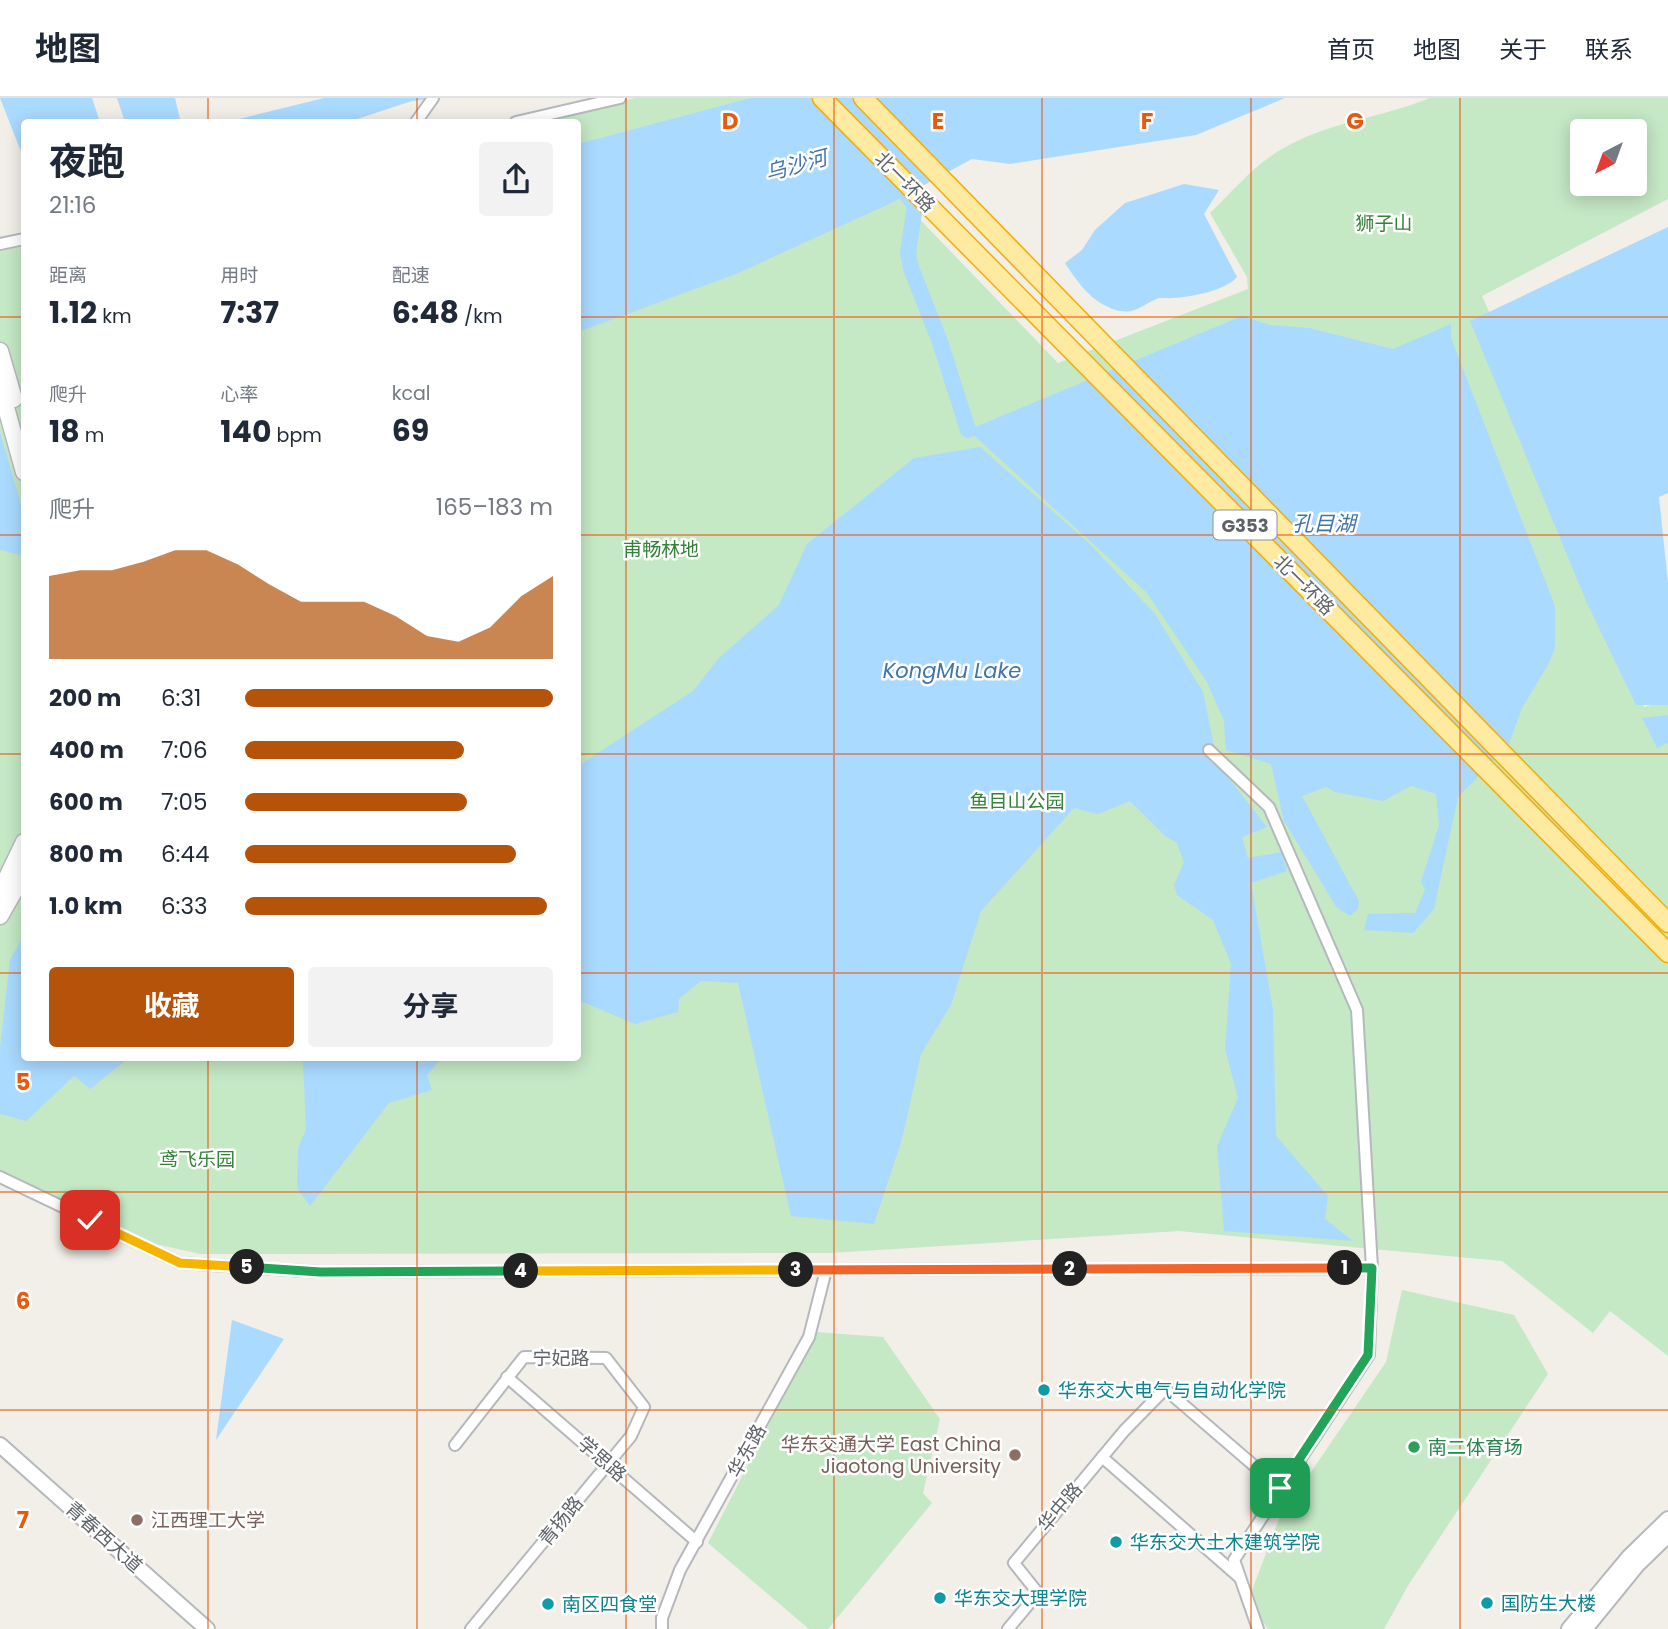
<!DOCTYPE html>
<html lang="zh">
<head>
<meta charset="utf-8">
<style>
  :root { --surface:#fff; --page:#f2f2f3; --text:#1f2937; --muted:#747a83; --line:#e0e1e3; --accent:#b45309 }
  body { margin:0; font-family:Poppins,"Noto Sans SC",sans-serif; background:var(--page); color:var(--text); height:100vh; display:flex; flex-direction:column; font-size:26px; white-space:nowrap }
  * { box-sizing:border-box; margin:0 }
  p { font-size:23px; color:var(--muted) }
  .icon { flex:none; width:38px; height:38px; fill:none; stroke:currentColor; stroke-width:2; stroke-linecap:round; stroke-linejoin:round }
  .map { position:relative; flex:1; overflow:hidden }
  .panel { position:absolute; left:21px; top:21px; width:560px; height:942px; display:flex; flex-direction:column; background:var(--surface); border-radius:7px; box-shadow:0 4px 18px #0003 }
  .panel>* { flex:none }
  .needle { width:46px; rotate:221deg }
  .buttons { position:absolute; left:1570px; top:21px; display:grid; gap:14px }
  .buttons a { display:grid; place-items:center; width:77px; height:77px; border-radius:7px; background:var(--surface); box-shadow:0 4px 18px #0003; font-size:35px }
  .pin { position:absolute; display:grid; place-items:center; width:60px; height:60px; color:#fff; margin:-30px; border-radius:14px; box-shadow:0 4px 10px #0006 }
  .km { position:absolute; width:35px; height:35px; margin:-18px; border-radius:50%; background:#222; color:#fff; font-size:19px; line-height:35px; text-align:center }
  .round { display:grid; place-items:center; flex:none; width:74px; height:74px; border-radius:7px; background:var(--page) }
  .headline { display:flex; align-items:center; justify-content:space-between; height:119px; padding:0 28px }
  h1 { font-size:38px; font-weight:700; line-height:52px }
  .figures { display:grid; grid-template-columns:repeat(3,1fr); gap:10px; height:119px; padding:7px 28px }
  .figures div { display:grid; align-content:center }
  .figures b { font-size:30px; font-weight:700 }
  .figures small { font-size:19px; font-weight:400 }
  .figures p { font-size:19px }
  .chart { height:196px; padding:14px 28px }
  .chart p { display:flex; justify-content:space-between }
  .chart svg { width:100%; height:126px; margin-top:7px; fill:var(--accent); opacity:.7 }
  .action { display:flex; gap:14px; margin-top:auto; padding:14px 28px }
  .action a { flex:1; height:80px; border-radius:7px; background:var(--accent); color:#fff; font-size:28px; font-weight:700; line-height:80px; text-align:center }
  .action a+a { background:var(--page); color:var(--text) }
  ul { padding:0 28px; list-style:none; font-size:23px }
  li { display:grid; grid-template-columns:112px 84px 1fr; align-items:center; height:52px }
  li i { height:18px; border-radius:9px; background:var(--accent) }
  header { display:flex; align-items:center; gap:42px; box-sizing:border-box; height:98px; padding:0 35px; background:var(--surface); border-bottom:2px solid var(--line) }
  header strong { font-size:33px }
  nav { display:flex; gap:38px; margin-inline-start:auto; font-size:24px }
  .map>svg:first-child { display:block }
  .green { fill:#c5e8c5; fill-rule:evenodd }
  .water { fill:#aadaff }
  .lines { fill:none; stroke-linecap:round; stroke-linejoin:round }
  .river { stroke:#aadaff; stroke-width:16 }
  .minor-casing { stroke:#b5b8bc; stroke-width:14 }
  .tertiary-casing { stroke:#b5b8bc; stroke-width:18 }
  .secondary-casing { stroke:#b6babf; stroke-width:19 }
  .trunk-casing { stroke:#f9ab00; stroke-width:21 }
  .minor { stroke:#fff; stroke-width:10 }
  .tertiary { stroke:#fff; stroke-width:14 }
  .secondary { stroke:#fff; stroke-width:16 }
  .trunk { stroke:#feeaa1; stroke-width:18 }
  .split-1-casing { stroke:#fff; stroke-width:14 }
  .split-2-casing { stroke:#fff; stroke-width:14 }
  .split-3-casing { stroke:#fff; stroke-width:14 }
  .split-4-casing { stroke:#fff; stroke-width:14 }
  .split-5-casing { stroke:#fff; stroke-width:14 }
  .split-6-casing { stroke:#fff; stroke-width:14 }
  .split-1 { stroke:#22a559; stroke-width:9 }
  .split-2 { stroke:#f0652b; stroke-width:9 }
  .split-3 { stroke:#f0652b; stroke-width:9 }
  .split-4 { stroke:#f5b400; stroke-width:9 }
  .split-5 { stroke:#22a559; stroke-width:9 }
  .split-6 { stroke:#f5b400; stroke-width:9 }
  .grid { fill:none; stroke:#e8590c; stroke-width:2; stroke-opacity:0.55 }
  .culture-dot { fill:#0f9aa8; stroke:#fff; stroke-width:2.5 }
  .leisure-dot { fill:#2e9e5b; stroke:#fff; stroke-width:2.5 }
  .education-dot { fill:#8d6e63; stroke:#fff; stroke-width:2.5 }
  .labels { text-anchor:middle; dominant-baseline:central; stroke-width:5; stroke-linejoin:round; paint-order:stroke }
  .shield { fill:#fff; stroke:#8f9295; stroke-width:2 }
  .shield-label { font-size:18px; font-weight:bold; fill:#5f6368 }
  .street-label { font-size:19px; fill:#5f6368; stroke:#fff }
  .park-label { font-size:19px; fill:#348238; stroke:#fff }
  .culture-label { font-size:19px; fill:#0d838f; stroke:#fff; text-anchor:start }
  .education-label { font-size:19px; fill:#785e54; stroke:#fff; text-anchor:end }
  .leisure-label { font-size:19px; fill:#27864d; stroke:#fff; text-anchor:start }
  .water-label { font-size:21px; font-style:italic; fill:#4174aa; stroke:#fff }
  .grid-label { font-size:23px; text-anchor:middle; font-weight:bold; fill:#e8590c; stroke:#fff; stroke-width:5; stroke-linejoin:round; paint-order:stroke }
</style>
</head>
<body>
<header>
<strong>地图</strong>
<nav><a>首页</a><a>地图</a><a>关于</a><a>联系</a></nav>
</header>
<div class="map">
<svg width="1668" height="1531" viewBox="0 0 1668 1531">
  <rect width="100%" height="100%" fill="#f1efe8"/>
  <g class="green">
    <path d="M 635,0 L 803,0 L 1058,265 L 1248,191 L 1247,179 L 1210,115 C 1232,94 1255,66 1282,51 C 1327,24 1382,20 1430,0 L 1668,0 L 1668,101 L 1482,198 L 1650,578 L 1638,604 L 1645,609 L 1668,600 L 1668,1258 L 1610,1213 L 1593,1235 L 1502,1163 L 1179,1133 L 830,1155 L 200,1156 L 151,1145 L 0,1073 L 0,153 L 24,147 L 24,959 L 578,959 L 578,24 L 533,24 ZM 1582,33 L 1634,33 L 1634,86 L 1582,86 Z"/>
    <polygon points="1402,1192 1514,1217 1548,1276 1409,1486 1384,1531 1268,1531 1248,1503 1279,1421 1386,1264"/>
    <polygon points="816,1234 883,1239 940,1321 923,1395 932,1405 828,1531 809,1531 708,1445"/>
  </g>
  <g class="water">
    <polygon points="0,0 92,0 100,24 24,24 22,56"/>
    <polygon points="117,0 175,0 180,21 125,24"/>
    <polygon points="324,0 436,0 412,3 348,24 275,24 274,22 227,24"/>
    <polygon points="751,0 1285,0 1196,37 1010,66 972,61 889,106 736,176 578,234 578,46"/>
    <path d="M 1184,86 L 1219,92 L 1204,116 L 1237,179 C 1225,193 1191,199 1172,200 C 1167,201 1160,199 1156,201 C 1141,208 1134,217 1116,212 C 1091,204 1079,186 1065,165 L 1082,152 L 1095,132 L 1125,105 Z"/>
    <polygon points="1668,129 1668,395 1659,399 1668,485 1668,607 1636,607 1587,505 1470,223"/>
    <polygon points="1242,218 1270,227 1309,230 1393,251 1451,226 1451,240 1555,508 1555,550 1549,565 1522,610 1508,648 1458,699 1434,811 1413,835 1364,832 1368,816 1415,815 1425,792 1421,784 1439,727 1436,696 1411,688 1383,703 1335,694 1326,689 1302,698 1359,803 1358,811 1350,818 1337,810 1284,723 1271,666 1226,652 1224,623 1207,584 1147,495 968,332"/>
    <polygon points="0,334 24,417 24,458 0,452"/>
    <polygon points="980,349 1090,446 1155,516 1203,594 1218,667 1267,729 1242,739 1248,760 1282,754 1287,773 1251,785 1273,912 1276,1038 1328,1098 1325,1121 1353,1143 1224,1133 1217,1048 1238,1000 1225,951 1231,866 1213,822 1177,797 1174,787 1184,764 1177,745 1165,738 1130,703 1098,716 1074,710 981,813 951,907 921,956 902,1041 874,1126 791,1118 738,885 701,883 679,901 678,914 635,926 578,902 578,668 693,593 719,560 779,507 807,446 914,360"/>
    <polygon points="1668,617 1668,645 1657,650 1642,620"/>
    <polygon points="24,837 24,959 130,959 90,991 74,978 26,1023 0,1016 0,950 10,862"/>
    <polygon points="298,959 469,959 439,963 427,977 432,992 389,1005 310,1108 297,1090 298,1051 306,1031 303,962"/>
    <polygon points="232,1222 284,1241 216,1342"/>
  </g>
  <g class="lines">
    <polyline class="river" points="902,91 915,107 908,155 911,170 940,244 968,332"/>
    <defs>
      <g id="minor">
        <polyline points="416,24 433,0"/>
        <polyline points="516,24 620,0"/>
        <polyline points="0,146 24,141"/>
        <polyline points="1209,652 1269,709 1357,912 1372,1170 1369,1257 1234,1462 1258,1531"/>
        <polyline points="0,1079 180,1165 320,1174 1372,1170"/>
        <polyline points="507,1279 697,1444"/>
        <polyline points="455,1347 524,1259 606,1260 644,1309 631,1338 471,1531"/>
        <polyline points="1102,1359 1239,1479"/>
        <polyline points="662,1531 662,1520 680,1472 809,1239 826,1172"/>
        <polyline points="1008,1531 1038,1495 1014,1465 1124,1333 1165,1291 1280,1390"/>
      </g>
      <g id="tertiary">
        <polyline points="0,1347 207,1531"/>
        <polyline points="1569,1531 1629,1459 1668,1421"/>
        <polyline points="1585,1531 1637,1467 1668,1437"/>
      </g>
      <g id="secondary">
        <polyline points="0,253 14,301"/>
        <polyline points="0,288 24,374"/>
        <polyline points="0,794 24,744"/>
        <polyline points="0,818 24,776"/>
      </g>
      <g id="trunk">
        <polyline points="822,0 1668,855"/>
        <polyline points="863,0 1668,825"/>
      </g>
    </defs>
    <use href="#minor" class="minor-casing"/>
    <use href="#tertiary" class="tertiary-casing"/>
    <use href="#secondary" class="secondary-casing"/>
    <use href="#trunk" class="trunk-casing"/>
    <use href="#minor" class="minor"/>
    <use href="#tertiary" class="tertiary"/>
    <use href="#secondary" class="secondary"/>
    <use href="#trunk" class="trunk"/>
  </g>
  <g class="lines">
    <defs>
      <polyline id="split-1" points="1280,1390 1368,1257 1372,1170 1345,1170"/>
      <polyline id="split-2" points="1070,1171 1345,1170"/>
      <polyline id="split-3" points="796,1172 1070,1171"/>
      <polyline id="split-4" points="521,1173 796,1172"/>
      <polyline id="split-5" points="247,1169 320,1174 521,1173"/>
      <polyline id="split-6" points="90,1122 180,1165 247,1169"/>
    </defs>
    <use href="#split-1" class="split-1-casing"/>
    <use href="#split-2" class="split-2-casing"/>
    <use href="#split-3" class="split-3-casing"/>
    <use href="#split-4" class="split-4-casing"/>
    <use href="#split-5" class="split-5-casing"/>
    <use href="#split-6" class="split-6-casing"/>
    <use href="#split-1" class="split-1"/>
    <use href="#split-2" class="split-2"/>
    <use href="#split-3" class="split-3"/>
    <use href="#split-4" class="split-4"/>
    <use href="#split-5" class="split-5"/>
    <use href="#split-6" class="split-6"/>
  </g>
  <path class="grid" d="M 208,0 L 208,24M 417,0 L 417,24M 626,0 L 626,1531M 834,0 L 834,1531M 1042,0 L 1042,1531M 1251,0 L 1251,1531M 1460,0 L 1460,1531M 0,219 L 24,219M 578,219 L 1668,219M 0,437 L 24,437M 578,437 L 1668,437M 0,656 L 24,656M 578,656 L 1668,656M 0,875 L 24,875M 578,875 L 1668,875M 208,959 L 208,1531M 417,959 L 417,1531M 0,1094 L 1668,1094M 0,1312 L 1668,1312"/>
  <g class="culture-dot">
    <circle cx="1044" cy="1292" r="7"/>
    <circle cx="1116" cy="1444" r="7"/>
    <circle cx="940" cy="1500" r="7"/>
    <circle cx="1487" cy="1505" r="7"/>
    <circle cx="548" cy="1506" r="7"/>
  </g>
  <circle class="leisure-dot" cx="1414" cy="1349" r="7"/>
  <g class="education-dot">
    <circle cx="1015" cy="1357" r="7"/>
    <circle cx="137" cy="1422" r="7"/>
  </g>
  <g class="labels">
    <rect class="shield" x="1213.5" y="412.5" width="63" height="29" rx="5"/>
    <g class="shield-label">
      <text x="1245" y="427">G353</text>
    </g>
    <g class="street-label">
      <text transform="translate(905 84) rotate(45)">北一环路</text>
      <text transform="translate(1304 487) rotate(45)">北一环路</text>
      <text x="561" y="1260">宁妃路</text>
      <text transform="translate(747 1353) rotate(-61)">华东路</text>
      <text transform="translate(602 1361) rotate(41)">学思路</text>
      <text transform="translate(1060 1409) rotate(-50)">华中路</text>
      <text transform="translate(561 1423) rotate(-51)">青扬路</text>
      <text transform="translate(104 1439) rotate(42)">青春西大道</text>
    </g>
    <g class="park-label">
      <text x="1384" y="125">狮子山</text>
      <text x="661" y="451">甫畅林地</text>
      <text x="1017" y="703">鱼目山公园</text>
      <text x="197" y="1061">鸢飞乐园</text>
    </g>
    <g class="culture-label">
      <text x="1058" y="1292">华东交大电气与自动化学院</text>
      <text x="1130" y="1444">华东交大土木建筑学院</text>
      <text x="954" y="1500">华东交大理学院</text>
      <text x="1501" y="1505">国防生大楼</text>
      <text x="562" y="1506">南区四食堂</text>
    </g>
    <g class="education-label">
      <text x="1001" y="1346">华东交通大学 East China<tspan x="1001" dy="22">Jiaotong University</tspan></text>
      <text x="151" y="1422" text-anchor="start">江西理工大学</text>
    </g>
    <g class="leisure-label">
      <text x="1428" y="1349">南二体育场</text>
    </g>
    <g class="water-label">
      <text transform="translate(796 67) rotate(-15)">乌沙河</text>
      <text x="1324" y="425">孔目湖</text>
      <text x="952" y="572">KongMu Lake</text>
    </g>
  </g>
  <g class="grid-label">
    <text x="730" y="31">D</text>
    <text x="938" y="31">E</text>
    <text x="1147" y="31">F</text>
    <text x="1355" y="31">G</text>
    <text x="23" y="992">5</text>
    <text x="23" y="1211">6</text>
    <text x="23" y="1430">7</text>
  </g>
</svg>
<div class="buttons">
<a><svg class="needle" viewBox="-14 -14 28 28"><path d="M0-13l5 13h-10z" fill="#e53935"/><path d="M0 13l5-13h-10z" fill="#747a83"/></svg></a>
</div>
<div class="pin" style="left:1280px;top:1390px;background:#1e9e55"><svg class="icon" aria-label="arrive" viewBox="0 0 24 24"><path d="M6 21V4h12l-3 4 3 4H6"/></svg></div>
<div class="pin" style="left:90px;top:1122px;background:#d93025"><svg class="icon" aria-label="check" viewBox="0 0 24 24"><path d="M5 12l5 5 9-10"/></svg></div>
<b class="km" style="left:1345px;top:1170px">1</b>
<b class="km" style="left:1070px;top:1171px">2</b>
<b class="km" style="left:796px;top:1172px">3</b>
<b class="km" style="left:521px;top:1173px">4</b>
<b class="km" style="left:247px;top:1169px">5</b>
<section class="panel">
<div class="headline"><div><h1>夜跑</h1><p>21:16</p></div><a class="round"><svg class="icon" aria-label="share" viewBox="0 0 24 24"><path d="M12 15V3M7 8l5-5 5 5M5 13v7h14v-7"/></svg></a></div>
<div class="figures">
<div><p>距离</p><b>1.12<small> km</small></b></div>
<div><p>用时</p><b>7:37</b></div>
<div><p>配速</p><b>6:48<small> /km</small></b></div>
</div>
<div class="figures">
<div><p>爬升</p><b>18<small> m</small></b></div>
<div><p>心率</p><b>140<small> bpm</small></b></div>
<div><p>kcal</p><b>69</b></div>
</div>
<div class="chart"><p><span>爬升</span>165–183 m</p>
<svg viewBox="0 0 160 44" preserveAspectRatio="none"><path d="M0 44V15L10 13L20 13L30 10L40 6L50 6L60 11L70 18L80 24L90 24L100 24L110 29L120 36L130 38L140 33L150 22L160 15V44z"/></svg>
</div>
<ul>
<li><b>200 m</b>6:31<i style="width:100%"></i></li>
<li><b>400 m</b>7:06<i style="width:71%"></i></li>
<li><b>600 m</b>7:05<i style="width:72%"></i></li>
<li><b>800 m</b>6:44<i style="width:88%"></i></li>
<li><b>1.0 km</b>6:33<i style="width:98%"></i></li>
</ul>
<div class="action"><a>收藏</a><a>分享</a></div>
</section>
</div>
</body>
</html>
